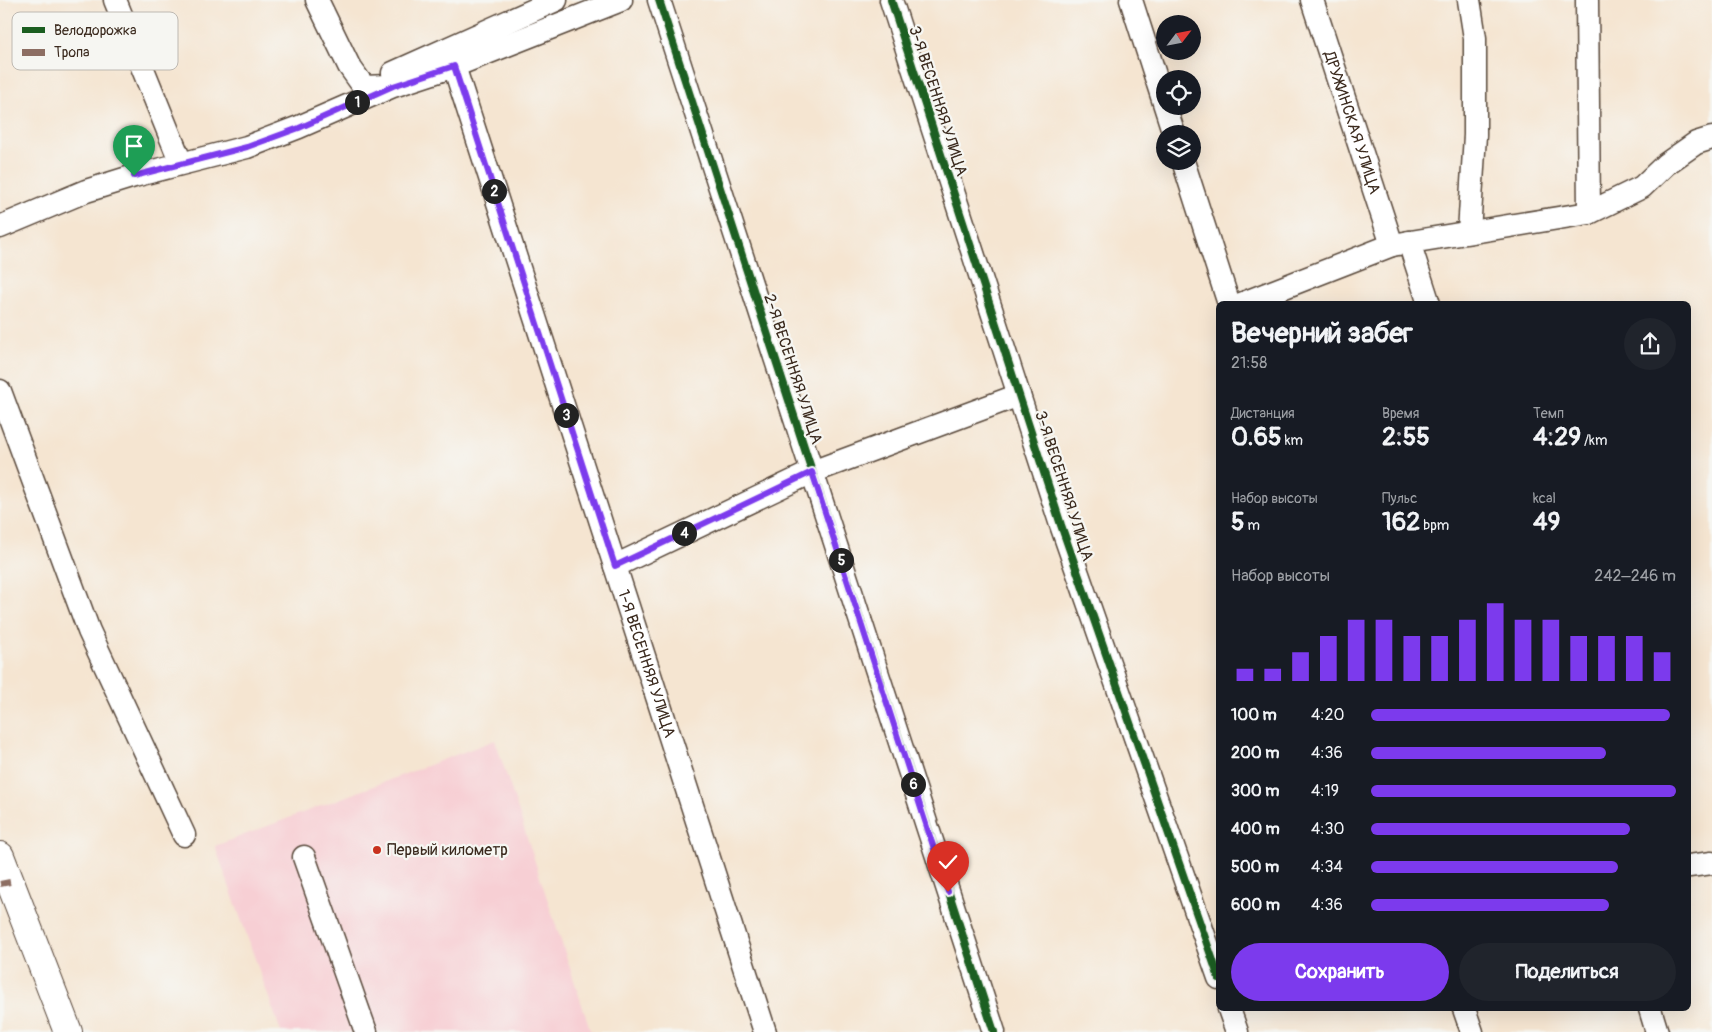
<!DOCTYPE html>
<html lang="ru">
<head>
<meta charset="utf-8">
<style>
  :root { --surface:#171b24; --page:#20242c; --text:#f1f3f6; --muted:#9ea1a6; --accent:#7c3aed }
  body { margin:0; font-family:Pangolin,sans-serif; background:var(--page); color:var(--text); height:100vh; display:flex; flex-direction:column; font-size:19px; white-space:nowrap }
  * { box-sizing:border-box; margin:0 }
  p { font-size:16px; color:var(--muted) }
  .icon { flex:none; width:28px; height:28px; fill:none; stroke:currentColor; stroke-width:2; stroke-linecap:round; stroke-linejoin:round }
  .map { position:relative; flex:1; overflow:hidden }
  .details { position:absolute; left:1216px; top:301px; width:475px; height:710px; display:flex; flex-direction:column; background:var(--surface); border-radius:8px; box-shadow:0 5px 20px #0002 }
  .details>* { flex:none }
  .needle { width:32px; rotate:58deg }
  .buttons { position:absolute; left:1156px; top:15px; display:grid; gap:10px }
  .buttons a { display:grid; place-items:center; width:45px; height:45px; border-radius:50%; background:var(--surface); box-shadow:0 5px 20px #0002; font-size:25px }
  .pin { position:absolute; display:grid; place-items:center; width:42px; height:42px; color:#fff; margin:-51px -21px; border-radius:50% 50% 50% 0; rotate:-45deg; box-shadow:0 0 5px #0007 }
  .pin .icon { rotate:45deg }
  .km { position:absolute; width:25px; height:25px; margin:-12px; border-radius:50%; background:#222; color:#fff; font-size:14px; line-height:25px; text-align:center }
  .round { display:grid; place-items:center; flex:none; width:52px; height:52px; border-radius:26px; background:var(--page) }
  .head { display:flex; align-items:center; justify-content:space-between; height:85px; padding:0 15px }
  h1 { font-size:28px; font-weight:800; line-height:38px }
  .stats { display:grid; grid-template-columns:repeat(3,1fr); gap:8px; height:85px; padding:5px 15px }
  .stats div { display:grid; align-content:center }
  .stats b { font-size:25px; font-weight:800 }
  .stats small { font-size:14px; font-weight:400 }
  .stats p { font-size:14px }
  .chart { height:140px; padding:10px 15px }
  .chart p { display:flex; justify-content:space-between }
  .chart svg { width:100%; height:90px; margin-top:5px; stroke:var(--accent); stroke-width:6 }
  .cta { display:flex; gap:10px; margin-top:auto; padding:10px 15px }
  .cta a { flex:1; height:58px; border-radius:30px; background:var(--accent); color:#fff; font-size:20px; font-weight:800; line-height:58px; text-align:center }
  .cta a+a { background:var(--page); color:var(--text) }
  ul { padding:0 15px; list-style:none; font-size:16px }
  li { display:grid; grid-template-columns:80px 60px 1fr; align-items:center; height:38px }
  li i { height:12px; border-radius:6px; background:var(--accent) }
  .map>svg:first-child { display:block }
  .built { fill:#f7cfd4 }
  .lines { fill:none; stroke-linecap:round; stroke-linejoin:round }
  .minor-casing { stroke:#574639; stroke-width:25 }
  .major-casing { stroke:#574639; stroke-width:30 }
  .minor { stroke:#fff; stroke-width:22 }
  .major { stroke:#fff; stroke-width:28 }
  .quiet { stroke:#8d6e63; stroke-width:6; stroke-dasharray:12 6; stroke-linecap:butt }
  .cycleway-casing { stroke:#f6f6f2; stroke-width:11 }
  .cycleway { stroke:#1b5e20; stroke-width:8 }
  .route-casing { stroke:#fff; stroke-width:10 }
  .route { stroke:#7c3aed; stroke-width:6 }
  .poi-dot { fill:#c8321e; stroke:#f6f6f2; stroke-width:2 }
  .labels { text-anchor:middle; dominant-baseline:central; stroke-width:4.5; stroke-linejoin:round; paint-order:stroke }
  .street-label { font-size:16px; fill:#3b2a1e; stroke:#f6f6f2 }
  .poi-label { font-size:16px; fill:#3b2a1e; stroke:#f6f6f2; text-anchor:start }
  .key { fill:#f6f6f2; stroke:#beb9b2; stroke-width:1 }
  .key-label { font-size:14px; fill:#3b2a1e }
</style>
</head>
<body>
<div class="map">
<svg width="1712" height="1032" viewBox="0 0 1712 1032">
  <rect width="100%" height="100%" fill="#f6f6f2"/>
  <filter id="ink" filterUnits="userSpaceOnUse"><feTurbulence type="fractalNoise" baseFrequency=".02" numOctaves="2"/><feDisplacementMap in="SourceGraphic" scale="10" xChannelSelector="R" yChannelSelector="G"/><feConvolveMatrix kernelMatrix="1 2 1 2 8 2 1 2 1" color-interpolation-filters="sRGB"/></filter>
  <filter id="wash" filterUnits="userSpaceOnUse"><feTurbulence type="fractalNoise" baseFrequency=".0096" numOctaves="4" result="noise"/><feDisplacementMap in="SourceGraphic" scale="20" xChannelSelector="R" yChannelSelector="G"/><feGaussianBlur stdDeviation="1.12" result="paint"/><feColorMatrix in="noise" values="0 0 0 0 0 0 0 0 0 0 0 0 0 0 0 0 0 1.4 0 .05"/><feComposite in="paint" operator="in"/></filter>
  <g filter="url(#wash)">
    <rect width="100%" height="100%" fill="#f5e5d1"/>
    <polygon class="built" points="495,740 591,1032 281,1032 215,846"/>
  </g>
  <g filter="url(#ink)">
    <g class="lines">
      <defs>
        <g id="minor">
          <polyline points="115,0 181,163"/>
          <polyline points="317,0 349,66 364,87 389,86"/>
          <polyline points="659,0 994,1032"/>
          <polyline points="891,0 1061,525 1219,978"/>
          <polyline points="1131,0 1174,134"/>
          <path id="s1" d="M 1312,0 L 1392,245"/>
          <polyline points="1587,0 1589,213"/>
          <path id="s2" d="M 454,66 L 765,1032"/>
          <polyline points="393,73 556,0"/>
          <polyline points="1183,161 1229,304"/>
          <polyline points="0,227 86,191 134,176 247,147 299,127 393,86 454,66 621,0"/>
          <polyline points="1469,232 1475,135 1475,38 1469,0"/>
          <polyline points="1409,242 1429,304"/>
          <polyline points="1241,304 1392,245 1589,213 1642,187 1666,164 1696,143 1712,138"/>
          <polyline points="0,391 89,631 184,835"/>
          <polyline points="615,566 812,472 1019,395"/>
          <polyline points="304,857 366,1032"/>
          <polyline points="1689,866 1712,863"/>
          <polyline points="1229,1009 1237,1032"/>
          <polyline points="1464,1009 1472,1032"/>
          <polyline points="1650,1009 1657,1032"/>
        </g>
        <polyline id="major" points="0,856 68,1032"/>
      </defs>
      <use href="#minor" class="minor-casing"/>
      <use href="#major" class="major-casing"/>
      <use href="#minor" class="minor"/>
      <use href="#major" class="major"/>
      <polyline class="quiet" points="0,884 10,882"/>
      <defs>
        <g id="cycleway">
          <polyline points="659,0 994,1032"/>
          <polyline points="891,0 1061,525 1219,978"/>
        </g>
      </defs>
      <use href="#cycleway" class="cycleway-casing"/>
      <use href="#cycleway" class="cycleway"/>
    </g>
  </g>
  <g class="lines" filter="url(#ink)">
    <defs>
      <polyline id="route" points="134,176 247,147 299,128 393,86 454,66 615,566 812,472 948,892"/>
    </defs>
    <use href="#route" class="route-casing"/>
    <use href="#route" class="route"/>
  </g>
  <circle class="poi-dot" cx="377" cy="850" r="5"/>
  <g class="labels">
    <g class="street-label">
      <text transform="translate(938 101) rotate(72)">3-Я ВЕСЕННЯЯ УЛИЦА</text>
      <text stroke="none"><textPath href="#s1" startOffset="129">ДРУЖИНСКАЯ УЛИЦА</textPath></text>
      <text transform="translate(793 369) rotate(72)">2-Я ВЕСЕННЯЯ УЛИЦА</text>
      <text transform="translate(1064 486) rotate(72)">3-Я ВЕСЕННЯЯ УЛИЦА</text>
      <text stroke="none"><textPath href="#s2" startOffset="628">1-Я ВЕСЕННЯЯ УЛИЦА</textPath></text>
    </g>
    <g class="poi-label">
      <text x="387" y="850">Первый километр</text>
    </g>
  </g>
  <rect x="12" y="12" width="166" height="58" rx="8" class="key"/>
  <rect x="22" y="27" width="23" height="6" fill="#1b5e20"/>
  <rect x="22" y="49" width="23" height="7" fill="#8d6e63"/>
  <g class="key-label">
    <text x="54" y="35">Велодорожка</text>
    <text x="54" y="57">Тропа</text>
  </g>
</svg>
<div class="buttons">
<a><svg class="needle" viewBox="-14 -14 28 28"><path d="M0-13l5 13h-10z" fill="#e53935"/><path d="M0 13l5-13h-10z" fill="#9ea1a6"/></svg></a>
<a><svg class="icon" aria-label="locate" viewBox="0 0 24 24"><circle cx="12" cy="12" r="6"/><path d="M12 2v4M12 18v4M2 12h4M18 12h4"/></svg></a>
<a><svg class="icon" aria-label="layers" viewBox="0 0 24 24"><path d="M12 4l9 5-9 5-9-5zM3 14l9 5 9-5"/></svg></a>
</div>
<div class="pin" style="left:134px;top:176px;background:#1e9e55"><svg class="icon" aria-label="arrive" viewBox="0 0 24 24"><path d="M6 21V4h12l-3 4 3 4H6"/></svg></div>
<div class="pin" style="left:948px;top:892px;background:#d93025"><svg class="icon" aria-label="check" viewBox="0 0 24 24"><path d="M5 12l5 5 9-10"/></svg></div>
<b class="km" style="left:357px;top:102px">1</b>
<b class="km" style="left:494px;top:191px">2</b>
<b class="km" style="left:566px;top:415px">3</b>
<b class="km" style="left:684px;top:533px">4</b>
<b class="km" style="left:841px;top:560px">5</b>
<b class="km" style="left:913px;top:784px">6</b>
<section class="details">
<div class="head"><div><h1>Вечерний забег</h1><p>21:58</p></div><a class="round"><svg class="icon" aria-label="share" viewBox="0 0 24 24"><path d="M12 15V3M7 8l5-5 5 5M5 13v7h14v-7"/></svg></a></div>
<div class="stats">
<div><p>Дистанция</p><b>0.65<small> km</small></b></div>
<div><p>Время</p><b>2:55</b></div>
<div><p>Темп</p><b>4:29<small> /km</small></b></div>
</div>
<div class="stats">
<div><p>Набор высоты</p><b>5<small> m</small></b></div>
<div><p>Пульс</p><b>162<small> bpm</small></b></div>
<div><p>kcal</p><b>49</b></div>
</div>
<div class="chart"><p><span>Набор высоты</span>242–246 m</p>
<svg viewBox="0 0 160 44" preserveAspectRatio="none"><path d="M5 44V38M15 44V38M25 44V30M35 44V22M45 44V14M55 44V14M65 44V22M75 44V22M85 44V14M95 44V6M105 44V14M115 44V14M125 44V22M135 44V22M145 44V22M155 44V30"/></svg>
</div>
<ul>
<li><b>100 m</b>4:20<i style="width:98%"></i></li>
<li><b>200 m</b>4:36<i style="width:77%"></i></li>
<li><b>300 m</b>4:19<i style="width:100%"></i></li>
<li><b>400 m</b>4:30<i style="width:85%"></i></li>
<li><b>500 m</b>4:34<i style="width:81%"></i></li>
<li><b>600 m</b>4:36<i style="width:78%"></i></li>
</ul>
<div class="cta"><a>Сохранить</a><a>Поделиться</a></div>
</section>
</div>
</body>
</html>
